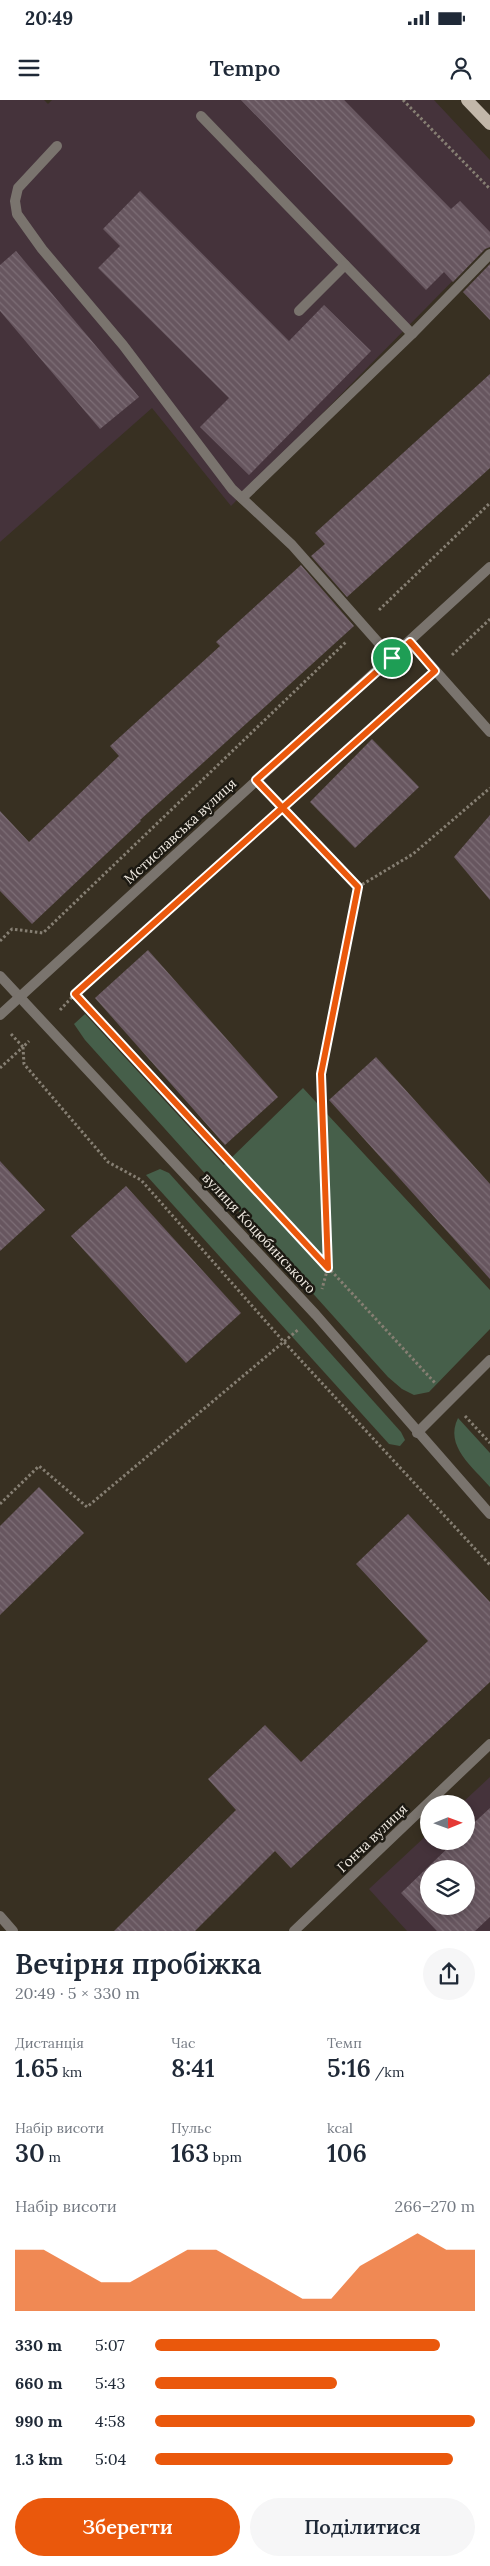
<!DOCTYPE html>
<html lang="uk">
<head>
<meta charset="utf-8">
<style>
  :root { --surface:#fff; --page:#f6f6f7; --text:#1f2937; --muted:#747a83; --accent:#ea580c }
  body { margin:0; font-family:Lora,serif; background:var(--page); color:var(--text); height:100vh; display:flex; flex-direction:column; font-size:19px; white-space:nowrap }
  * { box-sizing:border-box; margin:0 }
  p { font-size:16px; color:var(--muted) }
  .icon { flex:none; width:28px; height:28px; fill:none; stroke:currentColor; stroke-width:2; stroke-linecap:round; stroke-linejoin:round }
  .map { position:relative; height:1831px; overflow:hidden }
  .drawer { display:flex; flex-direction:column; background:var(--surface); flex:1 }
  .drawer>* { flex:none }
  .needle { width:32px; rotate:89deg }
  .fabs { position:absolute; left:420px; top:1695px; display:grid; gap:10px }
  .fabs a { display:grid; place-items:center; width:55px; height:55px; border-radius:50%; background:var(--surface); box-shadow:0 2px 8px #0003; font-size:25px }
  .pin { position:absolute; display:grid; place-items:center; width:42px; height:42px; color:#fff; margin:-21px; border:2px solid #fff; border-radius:50%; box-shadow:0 1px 5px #0007 }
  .round { display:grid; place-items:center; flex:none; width:52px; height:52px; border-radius:26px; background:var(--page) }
  .summary { display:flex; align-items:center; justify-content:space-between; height:85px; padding:0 15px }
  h1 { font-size:28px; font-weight:600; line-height:38px }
  .metrics { display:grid; grid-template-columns:repeat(3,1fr); gap:8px; height:85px; padding:5px 15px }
  .metrics div { display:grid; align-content:center }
  .metrics b { font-size:25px; font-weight:600 }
  .metrics small { font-size:14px; font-weight:400 }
  .metrics p { font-size:14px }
  .chart { height:140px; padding:10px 15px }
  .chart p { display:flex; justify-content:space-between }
  .chart svg { width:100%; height:90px; margin-top:5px; fill:var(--accent); opacity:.7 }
  .primary-button { display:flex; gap:10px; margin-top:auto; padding:10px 15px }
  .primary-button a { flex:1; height:58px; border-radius:30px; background:var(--accent); color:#fff; font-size:20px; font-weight:600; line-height:58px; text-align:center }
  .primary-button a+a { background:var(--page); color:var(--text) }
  ul { padding:0 15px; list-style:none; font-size:16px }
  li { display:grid; grid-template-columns:80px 60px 1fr; align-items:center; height:38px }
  li i { height:12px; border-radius:6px; background:var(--accent) }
  .status { display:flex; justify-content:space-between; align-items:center; height:35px; padding:0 25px; background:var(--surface); direction:ltr }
  .status svg { height:14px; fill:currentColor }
  header { display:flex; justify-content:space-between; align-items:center; height:65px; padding:0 15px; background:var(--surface); font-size:22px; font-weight:600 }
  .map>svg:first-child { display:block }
  .commercial { fill:#45333b; fill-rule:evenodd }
  .grass { fill:#465f4a }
  .building { fill:url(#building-back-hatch); fill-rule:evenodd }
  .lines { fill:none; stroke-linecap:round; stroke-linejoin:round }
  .path { stroke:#867f73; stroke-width:3; stroke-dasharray:2.5 2.5; stroke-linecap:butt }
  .service { stroke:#7a746e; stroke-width:10 }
  .minor { stroke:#7a746e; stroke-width:10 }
  .tertiary { stroke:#7a746e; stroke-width:10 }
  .primary { stroke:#c2b7a9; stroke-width:12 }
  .route-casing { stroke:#fff; stroke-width:10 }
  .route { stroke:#ea580c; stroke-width:6 }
  .labels { text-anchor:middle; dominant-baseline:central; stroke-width:5; stroke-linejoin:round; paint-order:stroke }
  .street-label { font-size:14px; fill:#efe9e0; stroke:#1c1912 }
</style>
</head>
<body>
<div class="status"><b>20:49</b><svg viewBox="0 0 49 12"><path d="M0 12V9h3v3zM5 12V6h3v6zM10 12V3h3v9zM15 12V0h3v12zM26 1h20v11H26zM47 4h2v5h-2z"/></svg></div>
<header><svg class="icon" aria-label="menu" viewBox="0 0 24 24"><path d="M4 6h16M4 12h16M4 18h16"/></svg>Tempo<svg class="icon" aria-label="person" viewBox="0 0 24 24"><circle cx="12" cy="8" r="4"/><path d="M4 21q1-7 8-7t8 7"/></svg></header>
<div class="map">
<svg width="490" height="1831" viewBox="0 0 490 1831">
  <defs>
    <pattern id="building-back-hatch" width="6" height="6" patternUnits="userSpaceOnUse" patternTransform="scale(1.25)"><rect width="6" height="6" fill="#67565f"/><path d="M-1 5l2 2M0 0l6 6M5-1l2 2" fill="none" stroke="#7d6e76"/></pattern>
  </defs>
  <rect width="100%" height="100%" fill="#383022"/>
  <g class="commercial">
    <polygon points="0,0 44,0 48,4 52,0 434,0 490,60 490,143 231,406 152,308 0,442"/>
    <path d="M 490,1677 L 490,1831 L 407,1831 L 369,1789 L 429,1733 L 429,1741 L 466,1741 L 466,1704 L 461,1704 ZM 429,1769 L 466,1769 L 466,1806 L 429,1806 Z"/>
  </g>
  <g class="grass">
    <polygon points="85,914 224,1065 303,988 490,1190 490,1229 429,1292 414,1295 402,1289 388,1277 85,940 74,924"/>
    <polygon points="160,1069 169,1073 401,1332 405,1340 400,1346 389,1344 146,1075"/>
    <path d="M 458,1318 L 490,1353 L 490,1387 C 473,1367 444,1346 458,1318 Z"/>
  </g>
  <g class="building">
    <polygon points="241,0 344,0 451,109 460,101 490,132 490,147 485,149 453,182 444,172 426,190"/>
    <polygon points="140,91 289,241 324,205 371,251 249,375 200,327 229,298 98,168 120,146 103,129"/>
    <polygon points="16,151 139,297 100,329 0,211 0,165"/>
    <polygon points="490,164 490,220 463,192"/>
    <polygon points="490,274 490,368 347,497 311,456 325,444 315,433"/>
    <polygon points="301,465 354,526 140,720 141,721 32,824 0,791 0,711 29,742 119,656 110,646 220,546 216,542"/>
    <polygon points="372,639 419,687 355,748 310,702"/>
    <polygon points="490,715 490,800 454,757"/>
    <polygon points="148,850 278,997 225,1045 95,898"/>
    <polygon points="376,957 490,1084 490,1179 329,1000"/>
    <polygon points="0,1061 45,1110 0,1151"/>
    <polygon points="126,1086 241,1213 186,1263 71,1136"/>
    <polygon points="39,1387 84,1433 0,1515 0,1426"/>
    <polygon points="408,1414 490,1502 490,1582 291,1768 275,1751 195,1831 114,1831 236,1710 208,1679 265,1625 301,1662 428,1541 356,1464"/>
    <path d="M 490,1708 L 490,1817 L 475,1831 L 437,1831 L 401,1793 L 455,1741 L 466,1741 L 466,1730 ZM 429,1769 L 466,1769 L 466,1806 L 429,1806 Z"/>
  </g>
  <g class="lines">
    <g class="path">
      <polyline points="403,0 490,89"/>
      <polyline points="379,510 490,403"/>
      <polyline points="452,555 490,519"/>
      <polyline points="420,585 75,894 436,1284"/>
      <polyline points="272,697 358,787 321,974 328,1167 322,1189"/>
      <polyline points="358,787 413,754 490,688"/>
      <polyline points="0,841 12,829 43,833 347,541"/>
      <polyline points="60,910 75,894"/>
      <polyline points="11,934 23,947 29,941"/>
      <polyline points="23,947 24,964 108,1062 141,1080 284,1242 490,1465"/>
      <polyline points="0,968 23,947"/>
      <polyline points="465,1316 490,1343"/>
      <polyline points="0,1404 39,1366 87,1407 299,1229"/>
    </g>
    <g class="service">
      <polyline points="201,16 412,234"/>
      <polyline points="57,46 18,88 15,101 17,114 42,149 123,245 232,389 292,445 392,558"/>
      <polyline points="299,211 345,165"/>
      <polyline points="242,398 412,234 490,154"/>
      <polyline points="410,542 490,632"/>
      <polyline points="417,1333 490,1260"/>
      <polyline points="0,1816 13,1831"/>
    </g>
    <g class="minor">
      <polyline points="0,876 316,1215 490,1414"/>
      <polyline points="0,915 490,467"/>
    </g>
    <polyline class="tertiary" points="294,1831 490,1644"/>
    <polyline class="primary" points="467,0 490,24"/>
  </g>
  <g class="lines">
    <defs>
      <polyline id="route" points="392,558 256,680 358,787 321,974 328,1168 75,894 435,571 410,542 392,558"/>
    </defs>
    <use href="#route" class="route-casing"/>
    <use href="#route" class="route"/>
  </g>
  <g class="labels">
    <g class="street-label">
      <text transform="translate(180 731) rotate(-43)">Мстиславська вулиця</text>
      <text transform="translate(259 1133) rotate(47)">вулиця Коцюбинського</text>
      <text transform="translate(372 1738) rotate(-44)">Гонча вулиця</text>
    </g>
  </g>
</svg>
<div class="fabs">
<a><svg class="needle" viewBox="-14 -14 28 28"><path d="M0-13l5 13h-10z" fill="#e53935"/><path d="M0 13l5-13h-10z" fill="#747a83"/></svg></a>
<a><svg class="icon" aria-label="layers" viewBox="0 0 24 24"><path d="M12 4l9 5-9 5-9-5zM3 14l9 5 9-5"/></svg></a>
</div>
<div class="pin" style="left:392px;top:558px;background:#1e9e55"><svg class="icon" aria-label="arrive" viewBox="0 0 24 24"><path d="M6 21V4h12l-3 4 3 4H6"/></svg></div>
</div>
<section class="drawer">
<div class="summary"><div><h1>Вечірня пробіжка</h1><p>20:49 · 5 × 330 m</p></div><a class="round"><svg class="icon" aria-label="share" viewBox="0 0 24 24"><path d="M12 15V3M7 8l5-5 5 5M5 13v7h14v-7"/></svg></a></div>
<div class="metrics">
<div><p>Дистанція</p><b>1.65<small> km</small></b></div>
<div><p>Час</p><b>8:41</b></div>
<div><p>Темп</p><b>5:16<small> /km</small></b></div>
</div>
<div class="metrics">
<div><p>Набір висоти</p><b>30<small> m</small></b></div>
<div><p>Пульс</p><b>163<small> bpm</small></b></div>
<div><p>kcal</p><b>106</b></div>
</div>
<div class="chart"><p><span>Набір висоти</span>266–270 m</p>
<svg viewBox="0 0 160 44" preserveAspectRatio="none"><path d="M0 44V14L10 14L20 22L30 30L40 30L50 22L60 14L70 14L80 22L90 30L100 38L110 38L120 22L130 14L140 6L150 14L160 14V44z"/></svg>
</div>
<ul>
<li><b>330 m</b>5:07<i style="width:89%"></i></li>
<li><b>660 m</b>5:43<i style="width:57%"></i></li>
<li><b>990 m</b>4:58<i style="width:100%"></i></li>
<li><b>1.3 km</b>5:04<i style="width:93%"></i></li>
</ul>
<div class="primary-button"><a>Зберегти</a><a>Поділитися</a></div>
</section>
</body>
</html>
